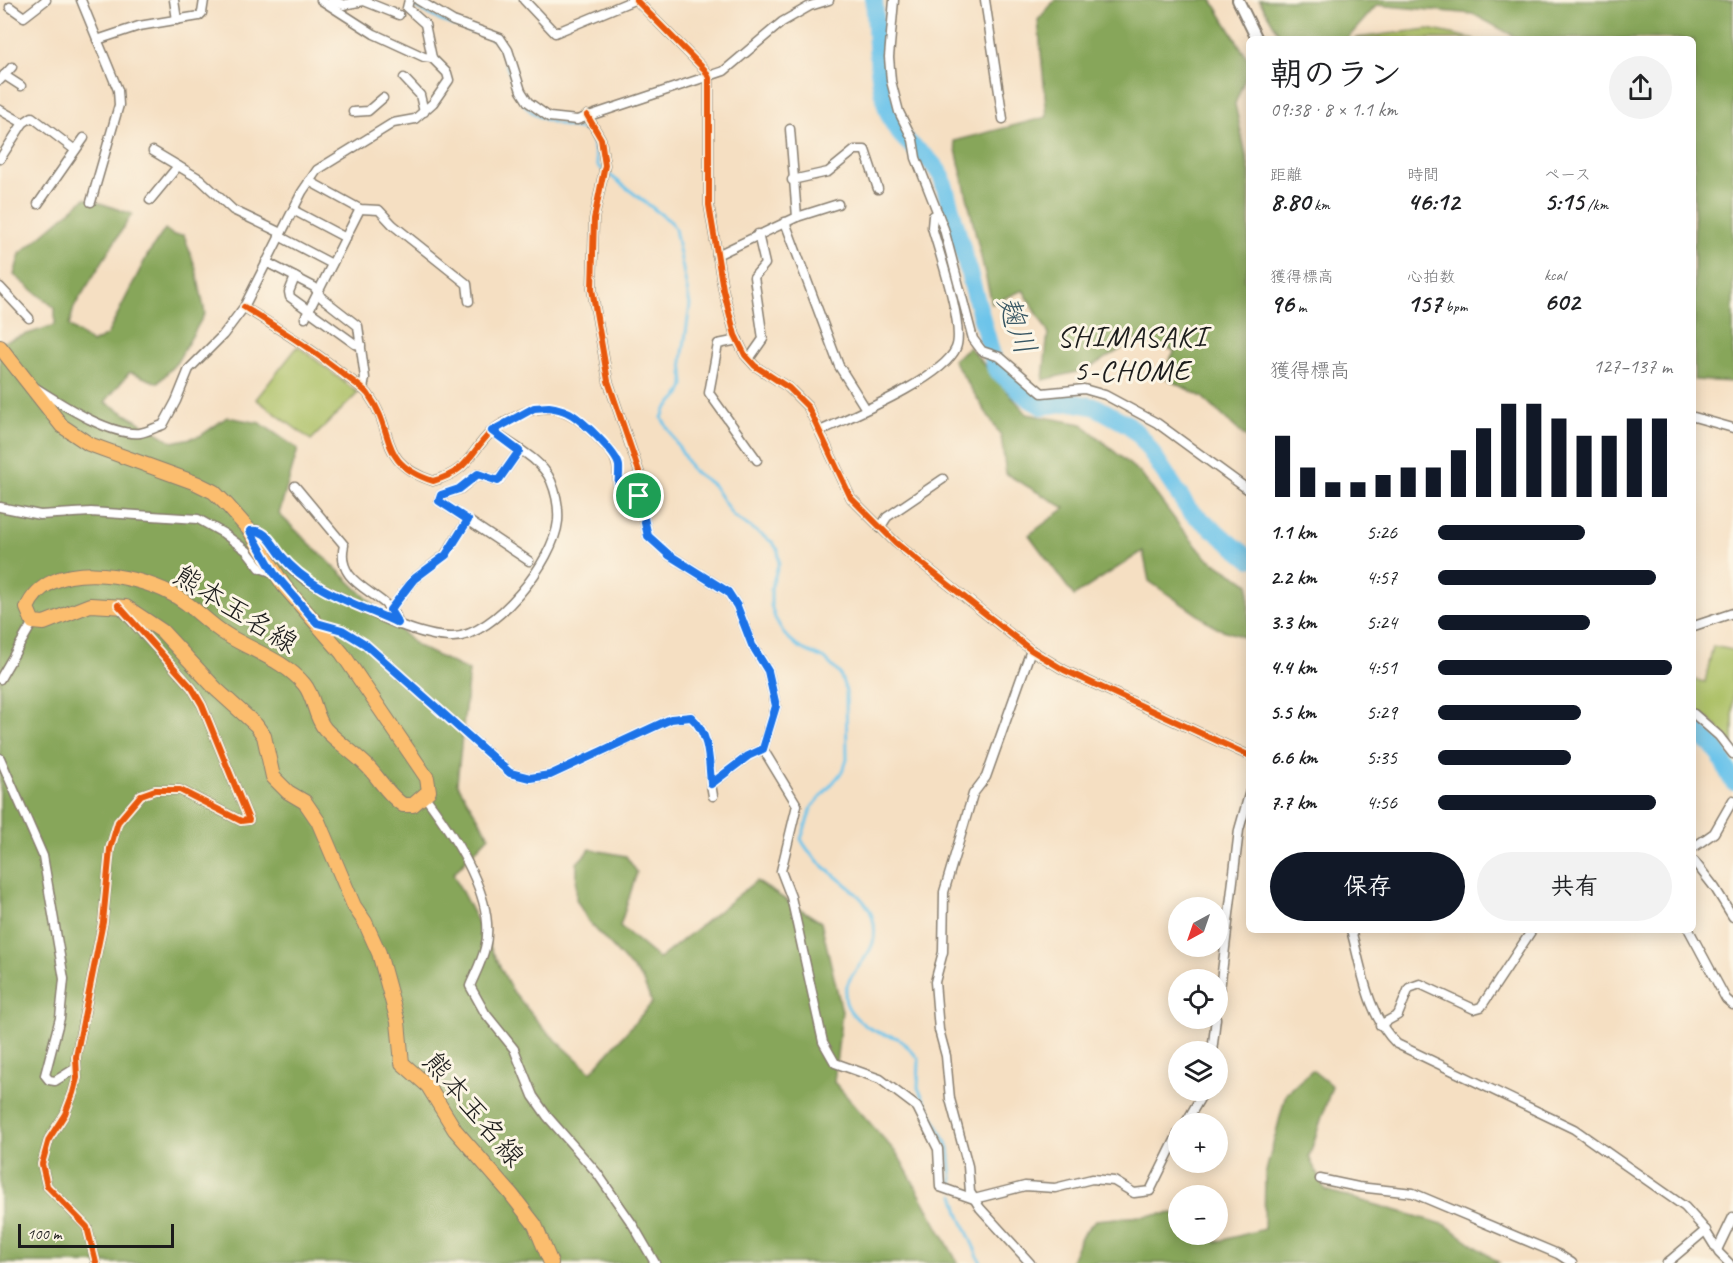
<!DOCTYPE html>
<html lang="ja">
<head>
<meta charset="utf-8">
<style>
  :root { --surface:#fff; --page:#f2f2f2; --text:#202124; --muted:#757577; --accent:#111827 }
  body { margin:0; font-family:Caveat,"Klee One",sans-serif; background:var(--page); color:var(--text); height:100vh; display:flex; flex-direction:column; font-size:22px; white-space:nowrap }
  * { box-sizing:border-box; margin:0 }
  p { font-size:20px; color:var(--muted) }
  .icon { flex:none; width:33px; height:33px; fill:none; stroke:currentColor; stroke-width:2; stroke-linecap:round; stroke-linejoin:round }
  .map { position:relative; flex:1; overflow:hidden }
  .panel { position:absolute; left:1246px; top:36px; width:450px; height:897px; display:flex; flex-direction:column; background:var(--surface); border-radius:9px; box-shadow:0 3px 15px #0003 }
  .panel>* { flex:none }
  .needle { width:39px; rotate:220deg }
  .tools { position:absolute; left:1168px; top:897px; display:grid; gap:12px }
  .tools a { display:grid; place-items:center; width:60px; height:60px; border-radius:50%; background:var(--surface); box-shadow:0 3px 15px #0003; font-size:30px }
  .scale { position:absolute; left:18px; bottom:15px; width:156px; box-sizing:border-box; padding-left:6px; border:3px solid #1c1c1c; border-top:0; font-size:16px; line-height:21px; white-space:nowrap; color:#1c1c1c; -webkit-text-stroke:4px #fcf5e5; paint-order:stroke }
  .pin { position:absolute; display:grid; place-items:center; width:51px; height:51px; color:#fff; margin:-26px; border:3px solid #fff; border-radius:50%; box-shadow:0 2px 6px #0007 }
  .round { display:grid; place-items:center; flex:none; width:63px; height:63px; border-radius:32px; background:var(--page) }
  .head { display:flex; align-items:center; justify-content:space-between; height:102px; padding:0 24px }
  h1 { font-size:33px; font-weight:600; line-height:45px }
  .metrics { display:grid; grid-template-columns:repeat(3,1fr); gap:9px; height:102px; padding:6px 24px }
  .metrics div { display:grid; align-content:center }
  .metrics b { font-size:26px; font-weight:600 }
  .metrics small { font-size:16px; font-weight:400 }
  .metrics p { font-size:16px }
  .chart { height:168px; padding:12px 24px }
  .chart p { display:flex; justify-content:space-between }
  .chart svg { width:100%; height:108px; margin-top:6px; stroke:var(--accent); stroke-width:6 }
  .primary-button { display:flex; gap:12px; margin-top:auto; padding:12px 24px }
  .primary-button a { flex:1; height:69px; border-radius:36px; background:var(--accent); color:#fff; font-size:24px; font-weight:600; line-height:69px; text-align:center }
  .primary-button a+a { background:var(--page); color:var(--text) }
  ul { padding:0 24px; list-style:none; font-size:20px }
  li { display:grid; grid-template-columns:96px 72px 1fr; align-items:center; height:45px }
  li i { height:15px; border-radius:8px; background:var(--accent) }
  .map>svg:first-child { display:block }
  .green { fill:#aabf64; stroke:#636e40; stroke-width:1.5 }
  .forest { fill:#87a65a; stroke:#52613b; stroke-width:1.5 }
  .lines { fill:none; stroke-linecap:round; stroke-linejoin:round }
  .stream { stroke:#6dc4ea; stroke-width:3 }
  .river { stroke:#6dc4ea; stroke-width:18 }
  .minor-casing { stroke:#887e6f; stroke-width:11 }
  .tertiary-casing { stroke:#887e6f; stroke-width:14 }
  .primary-casing { stroke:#887e6f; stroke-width:16 }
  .minor { stroke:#fff; stroke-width:8 }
  .tertiary { stroke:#fff; stroke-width:10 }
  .primary { stroke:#fbbd6e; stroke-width:14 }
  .cycleway-casing { stroke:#fcf5e5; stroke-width:10 }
  .cycleway { stroke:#e8590c; stroke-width:6 }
  .route-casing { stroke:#fff; stroke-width:12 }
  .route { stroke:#1a73e8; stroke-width:8 }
  .labels { text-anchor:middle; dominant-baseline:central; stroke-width:6; stroke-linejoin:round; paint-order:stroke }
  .street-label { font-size:28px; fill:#1c1c1c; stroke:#fcf5e5 }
  .water-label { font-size:30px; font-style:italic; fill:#385764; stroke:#fcf5e5 }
  .neighbourhood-label { font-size:30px; letter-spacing:1.5px; fill:#1c1c1c; stroke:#fcf5e5 }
</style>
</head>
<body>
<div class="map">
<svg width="1733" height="1263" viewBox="0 0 1733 1263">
  <rect width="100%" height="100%" fill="#fcf5e5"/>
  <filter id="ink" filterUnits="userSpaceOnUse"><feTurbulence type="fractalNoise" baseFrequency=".0167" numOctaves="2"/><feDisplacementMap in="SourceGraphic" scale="12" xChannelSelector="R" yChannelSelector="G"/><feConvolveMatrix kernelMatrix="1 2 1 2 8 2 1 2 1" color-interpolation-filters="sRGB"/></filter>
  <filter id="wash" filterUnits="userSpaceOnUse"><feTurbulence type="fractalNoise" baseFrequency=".008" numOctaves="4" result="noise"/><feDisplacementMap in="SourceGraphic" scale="24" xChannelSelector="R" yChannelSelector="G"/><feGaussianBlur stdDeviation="1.35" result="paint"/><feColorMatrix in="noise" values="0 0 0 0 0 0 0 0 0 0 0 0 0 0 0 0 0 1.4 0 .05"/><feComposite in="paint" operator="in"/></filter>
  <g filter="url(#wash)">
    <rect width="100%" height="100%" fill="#f5dfc2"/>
    <g class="green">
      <polygon points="1428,29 1475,39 1355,39 1356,38"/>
      <polygon points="298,346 358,393 311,440 256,399"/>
      <polygon points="1713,646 1733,650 1733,744 1711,720 1694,709 1694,680 1705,682"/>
    </g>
    <g class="forest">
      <polygon points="1055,0 1212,0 1249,61 1249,68 1235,104 1250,173 1249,264 1244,280 1250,285 1249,440 1202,397 1160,375 1175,351 1140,338 1085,370 1043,380 1048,332 1023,290 992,304 954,141 1047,117 1038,20"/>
      <polygon points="1259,0 1733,0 1733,382 1694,380 1694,39 1519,39 1473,14 1377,5 1347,39 1282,39"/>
      <polygon points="85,198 132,214 74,307 69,326 92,343 107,335 147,256 165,229 173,235 184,235 196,269 205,313 177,362 158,383 130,372 105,402 173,442 200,436 227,417 260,423 298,449 279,514 417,646 469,671 457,783 489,836 453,874 512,990 543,1028 591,1072 652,1003 642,979 588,921 576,899 577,863 590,849 626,856 637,872 620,926 659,959 756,881 821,922 842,1011 834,1082 898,1155 958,1263 0,1263 0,343 55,325 55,308 14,275 20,254"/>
      <polygon points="969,347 1027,414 1082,424 1141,474 1182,529 1206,557 1249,584 1249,639 1217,628 1149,581 1143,551 1074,596 1029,535 1065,508 1006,474 1001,436 953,360"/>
      <polygon points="1312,1070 1332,1086 1309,1157 1325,1190 1446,1225 1499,1263 1070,1263 1081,1237 1095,1220 1175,1213 1179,1216 1179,1234 1205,1235 1216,1242 1264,1229 1265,1175 1286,1094"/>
    </g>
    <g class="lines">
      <g class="stream">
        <polyline points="411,4 439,20 472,32"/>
        <polyline points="490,38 498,43 514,84"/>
        <path d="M 517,90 C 527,122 561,124 590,132 L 598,166 L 671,222 L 675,229 L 690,305 L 682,360 L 684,385 L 681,393 L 665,410 L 662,418 L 692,470 L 713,485 L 733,516 L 772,542 L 778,550 L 779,563 L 771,588 L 771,605 L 775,618 L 785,635 L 800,648 L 825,659 L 840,674 L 846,691 L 847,760 L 842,772 L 812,807 L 801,839 C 817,871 864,889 872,916 C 885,956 846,966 845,996 C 845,1012 864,1026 877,1032 C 884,1035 893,1035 899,1039 C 906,1044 913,1053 919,1059 L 918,1088 L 949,1148 L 953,1189"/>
        <polyline points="954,1195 960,1216 981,1263"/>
      </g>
      <g class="river">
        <path d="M 874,0 C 878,39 875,99 898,131 C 911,150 928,153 942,177 L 996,369 L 1028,398 L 1042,406 L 1071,402 L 1096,407 L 1129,425 L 1142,438 L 1189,510 L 1250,559"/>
        <polyline points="1694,729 1718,751 1733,782"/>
      </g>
    </g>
  </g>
  <g filter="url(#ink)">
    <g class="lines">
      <defs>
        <g id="minor">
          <polyline points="81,0 118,90 119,105 91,202"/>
          <polyline points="174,0 177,20"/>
          <polyline points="321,0 374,34 424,57 432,58"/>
          <polyline points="332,0 344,5 353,2"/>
          <polyline points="418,0 453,21 500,38 508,50 521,91 528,102 549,117 577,120 724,71 782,22 810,6 829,0"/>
          <polyline points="524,0 555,33 634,0"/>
          <polyline points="636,0 705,70 709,78 709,205 723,289 735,335 745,355 755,366 789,388 808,407 851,498 896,543 1031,650 1064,670 1250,756"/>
          <polyline points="894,0 889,57 891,81 899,112 913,140 916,158 944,229 973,339 982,351 1000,357 1042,393 1084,389 1105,395 1157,423 1250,491"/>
          <polyline points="985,0 1003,119"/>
          <polyline points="348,4 364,1 399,15"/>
          <polyline points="10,7 24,17 46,0"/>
          <polyline points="97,40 139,26 199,16 202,13 204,0"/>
          <polyline points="4,75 21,86"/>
          <polyline points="404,78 420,95 424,112"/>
          <polyline points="0,80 12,67"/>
          <polyline points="0,110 23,123"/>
          <polyline points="353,112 368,111 383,98"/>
          <polyline points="790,129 797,217"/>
          <polyline points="153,151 200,179 233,210 281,233"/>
          <polyline points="0,159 23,123 32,117 75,150"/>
          <polyline points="792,180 828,172 855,150 865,150 878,189"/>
          <polyline points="309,181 360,209 379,210 393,225 467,284 469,301"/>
          <polyline points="150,200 178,166"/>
          <polyline points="38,204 84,138"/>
          <polyline points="293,210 346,238"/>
          <polyline points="785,222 839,366 866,409"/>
          <polyline points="279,236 332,264"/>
          <polyline points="717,255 797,217 838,204"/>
          <polyline points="266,262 314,287 322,298 358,326 365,378 363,389"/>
          <polyline points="295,277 289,292 290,297 355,344 361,345"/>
          <polyline points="0,287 29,318"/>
          <path d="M 244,307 C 279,329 315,351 347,377 C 354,382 363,388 368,394 C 397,434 376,462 433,481 C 469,471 468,455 491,432 C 498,425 509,420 519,415 C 561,395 583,421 611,452 C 624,467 612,487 624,503 L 631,503 L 643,489 L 643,483 L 608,381 L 592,289 L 594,219 L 605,165 L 601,139 L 587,115"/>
          <polyline points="305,318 360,209"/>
          <polyline points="738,340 718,344 709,393 757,460"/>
          <polyline points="749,359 763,339 754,277 765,264 758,234"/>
          <path d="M 36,388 C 62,404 109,436 140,433 C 147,432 156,427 163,425 L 176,401 L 189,369 L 223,335 L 244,307 L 302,192 L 317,170 L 393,123 L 415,119 L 433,103 L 449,80 L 447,73 L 432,58 L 425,24 L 407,8 L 409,0"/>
          <polyline points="1694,417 1733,428"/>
          <path d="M 820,431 C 850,417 944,378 956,348 C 965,327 939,252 932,227 L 933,216 L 938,213"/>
          <polyline points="519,451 498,481 478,474 460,489 441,495 439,501 529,561"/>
          <path d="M 295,486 L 344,545 C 334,589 389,591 398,622"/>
          <polyline points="639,496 648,536 669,555 728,592 737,606 752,645 768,671 776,706 763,749 748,756 711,784 713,796"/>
          <polyline points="0,507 40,515 91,512 198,519 223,533 247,551 260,568 274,573"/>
          <polyline points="880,528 887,517 943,479"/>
          <path d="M 250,531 L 257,530 L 264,534 L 292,569 L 305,580 L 317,586 C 354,603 413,638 453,637 C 495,636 554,561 558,521 C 559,507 556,493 551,481 C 542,459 510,444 492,431"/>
          <polyline points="390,610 414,579 445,555 468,520"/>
          <path d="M 317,623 L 342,630 L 365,644 L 510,773 L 530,778 L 550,775 L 671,719 L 691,717 C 710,734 709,761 711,784"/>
          <polyline points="1694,626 1733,613"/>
          <polyline points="0,679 33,622"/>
          <polyline points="1694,714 1719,736 1733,754"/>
          <polyline points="763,749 797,805 781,871 791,897 823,1042 835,1063 880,1079 917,1107 938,1149 940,1187 974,1199 1025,1186 1055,1188 1092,1179 1114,1181 1134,1193 1150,1191 1179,1132"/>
          <polyline points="0,758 43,856 64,979 60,1018 45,1075 49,1080 55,1081 76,1068"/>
          <path d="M 429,792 L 426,798 C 453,834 498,900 485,948 C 482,961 475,974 470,986 L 485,1013 L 514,1049 L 533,1096 L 547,1116 L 597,1173 L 633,1225 L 655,1263"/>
          <polyline points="1694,847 1714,833 1733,800"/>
          <polyline points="1694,861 1715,888 1733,917"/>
          <path d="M 1351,930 C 1362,969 1367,1015 1397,1044 L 1574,1129 L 1685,1207 L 1703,1227 L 1719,1253 L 1729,1263"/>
          <polyline points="1689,930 1726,999 1733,1005"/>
          <polyline points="1218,1006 1239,830 1250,791"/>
          <polyline points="1380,1025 1398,1015 1409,988 1420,984 1474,1009 1481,1007 1532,930"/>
          <polyline points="1212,1052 1216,1018"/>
          <polyline points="1185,1124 1205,1090"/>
          <polyline points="1320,1179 1358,1187 1413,1193 1558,1254 1572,1263"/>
          <polyline points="1718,1248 1733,1217"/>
          <polyline points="96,1263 87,1227 47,1186 42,1164 49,1139 65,1114 73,1093 77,1078 76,1057 103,922 110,849 118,822 141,795 155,790 180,790 241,821 249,820 202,705 192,688 120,608"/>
          <polyline points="1030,1263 980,1208 970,1192 968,1166 950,1099 946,1056 939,1030 935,982 943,952 944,892 973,794 986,777 1031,650"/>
          <polyline points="1667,1263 1706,1230"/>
        </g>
        <polyline id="tertiary" points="1238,0 1257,39"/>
        <path id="primary" d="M 0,347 L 62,426 L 89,444 L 196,483 L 214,492 L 228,506 L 250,531 L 284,586 L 342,653 L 427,778 L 429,791 L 413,805 L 403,805 C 388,795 381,781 369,768 C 356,754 338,743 325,729 C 314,716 315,697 304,684 C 285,661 251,650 227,635 C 207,623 192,604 172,594 C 134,574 49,557 27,608 L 33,622 L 44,623 L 90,605 L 126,607 L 162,631 L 216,689 L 256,725 L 264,736 L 273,777 L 288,792 L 305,802 L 318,821 L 354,906 L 365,922 L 379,953 L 398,1022 L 402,1063 L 428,1086 L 455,1130 L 511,1194 L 535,1225 L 551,1263"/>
      </defs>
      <use href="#minor" class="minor-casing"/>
      <use href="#tertiary" class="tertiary-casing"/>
      <use href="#primary" class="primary-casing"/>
      <use href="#minor" class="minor"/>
      <use href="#tertiary" class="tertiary"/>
      <use href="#primary" class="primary"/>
      <defs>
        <g id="cycleway">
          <polyline points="636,0 705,70 709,78 709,205 723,289 735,335 745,355 755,366 789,388 808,407 851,498 896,543 1031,650 1064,670 1250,756"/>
          <path d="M 244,307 C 279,329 315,351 347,377 C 354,382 363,388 368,394 C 397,434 376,462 433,481 C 469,471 468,455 491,432 C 498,425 509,420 519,415 C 561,395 583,421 611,452 C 624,467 612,487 624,503 L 631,503 L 643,489 L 643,483 L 608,381 L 592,289 L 594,219 L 605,165 L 601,139 L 587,115"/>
          <polyline points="96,1263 87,1227 47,1186 42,1164 49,1139 65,1114 73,1093 77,1078 76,1057 103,922 110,849 118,822 141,795 155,790 180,790 241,821 249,820 202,705 192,688 118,605"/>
        </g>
      </defs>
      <use href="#cycleway" class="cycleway-casing"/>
      <use href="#cycleway" class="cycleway"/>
    </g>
  </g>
  <g class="lines" filter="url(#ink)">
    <defs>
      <path id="route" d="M 549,407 C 555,408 561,409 567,412 C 579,417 617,453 619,466 C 620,479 615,491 624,503 L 631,503 L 639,496 L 648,536 L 669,555 L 728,592 L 737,606 L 752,645 L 768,671 L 776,706 L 763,749 L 748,756 L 711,784 C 709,761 710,734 691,717 L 671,719 L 550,775 L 530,778 L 510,773 L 365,644 L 342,630 L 317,623 L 274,573 L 250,531 C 266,528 272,544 281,555 C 310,591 357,604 398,623 L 390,610 L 414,579 L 446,555 L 468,520 L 439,501 L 441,495 L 459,489 L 478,474 L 498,481 L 519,451 L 492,431 L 534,408 Z"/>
    </defs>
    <use href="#route" class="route-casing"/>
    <use href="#route" class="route"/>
  </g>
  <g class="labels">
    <g class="street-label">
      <text transform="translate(236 609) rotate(32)">熊本玉名線</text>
      <text transform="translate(474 1109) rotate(50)">熊本玉名線</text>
    </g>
    <g class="water-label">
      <text transform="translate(1017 325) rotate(70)">麹川</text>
    </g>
    <g class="neighbourhood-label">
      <text x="1132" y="336">SHIMASAKI<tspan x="1132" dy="34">5-CHOME</tspan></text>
    </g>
  </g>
</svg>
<div class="tools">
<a><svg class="needle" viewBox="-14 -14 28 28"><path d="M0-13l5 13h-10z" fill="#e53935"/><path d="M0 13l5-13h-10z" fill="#757577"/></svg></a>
<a><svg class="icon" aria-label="locate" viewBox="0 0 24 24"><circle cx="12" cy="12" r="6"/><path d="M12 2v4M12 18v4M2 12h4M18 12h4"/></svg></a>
<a><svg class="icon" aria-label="layers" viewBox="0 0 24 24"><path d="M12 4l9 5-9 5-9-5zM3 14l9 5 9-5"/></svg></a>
<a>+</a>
<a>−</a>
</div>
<div class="scale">100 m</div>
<div class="pin" style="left:639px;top:496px;background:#1e9e55"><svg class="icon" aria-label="arrive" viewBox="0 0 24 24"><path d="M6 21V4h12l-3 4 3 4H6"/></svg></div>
<section class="panel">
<div class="head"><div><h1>朝のラン</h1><p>09:38 · 8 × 1.1 km</p></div><a class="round"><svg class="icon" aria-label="share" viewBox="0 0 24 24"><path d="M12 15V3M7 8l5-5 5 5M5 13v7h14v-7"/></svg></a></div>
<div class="metrics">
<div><p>距離</p><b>8.80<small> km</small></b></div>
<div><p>時間</p><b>46:12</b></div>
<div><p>ペース</p><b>5:15<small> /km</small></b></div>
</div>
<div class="metrics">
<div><p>獲得標高</p><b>96<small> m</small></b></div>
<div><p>心拍数</p><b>157<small> bpm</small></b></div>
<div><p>kcal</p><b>602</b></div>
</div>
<div class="chart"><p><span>獲得標高</span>127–137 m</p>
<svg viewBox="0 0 160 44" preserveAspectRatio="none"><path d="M5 44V19M15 44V32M25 44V38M35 44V38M45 44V35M55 44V32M65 44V32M75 44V25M85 44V16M95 44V6M105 44V6M115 44V12M125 44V19M135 44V19M145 44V12M155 44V12"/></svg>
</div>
<ul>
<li><b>1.1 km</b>5:26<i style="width:63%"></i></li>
<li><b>2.2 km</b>4:57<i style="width:93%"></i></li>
<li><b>3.3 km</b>5:24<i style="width:65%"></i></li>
<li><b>4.4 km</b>4:51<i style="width:100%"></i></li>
<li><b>5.5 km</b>5:29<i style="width:61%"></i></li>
<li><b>6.6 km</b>5:35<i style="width:57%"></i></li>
<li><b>7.7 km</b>4:56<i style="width:93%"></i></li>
</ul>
<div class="primary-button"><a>保存</a><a>共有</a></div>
</section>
</div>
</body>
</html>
